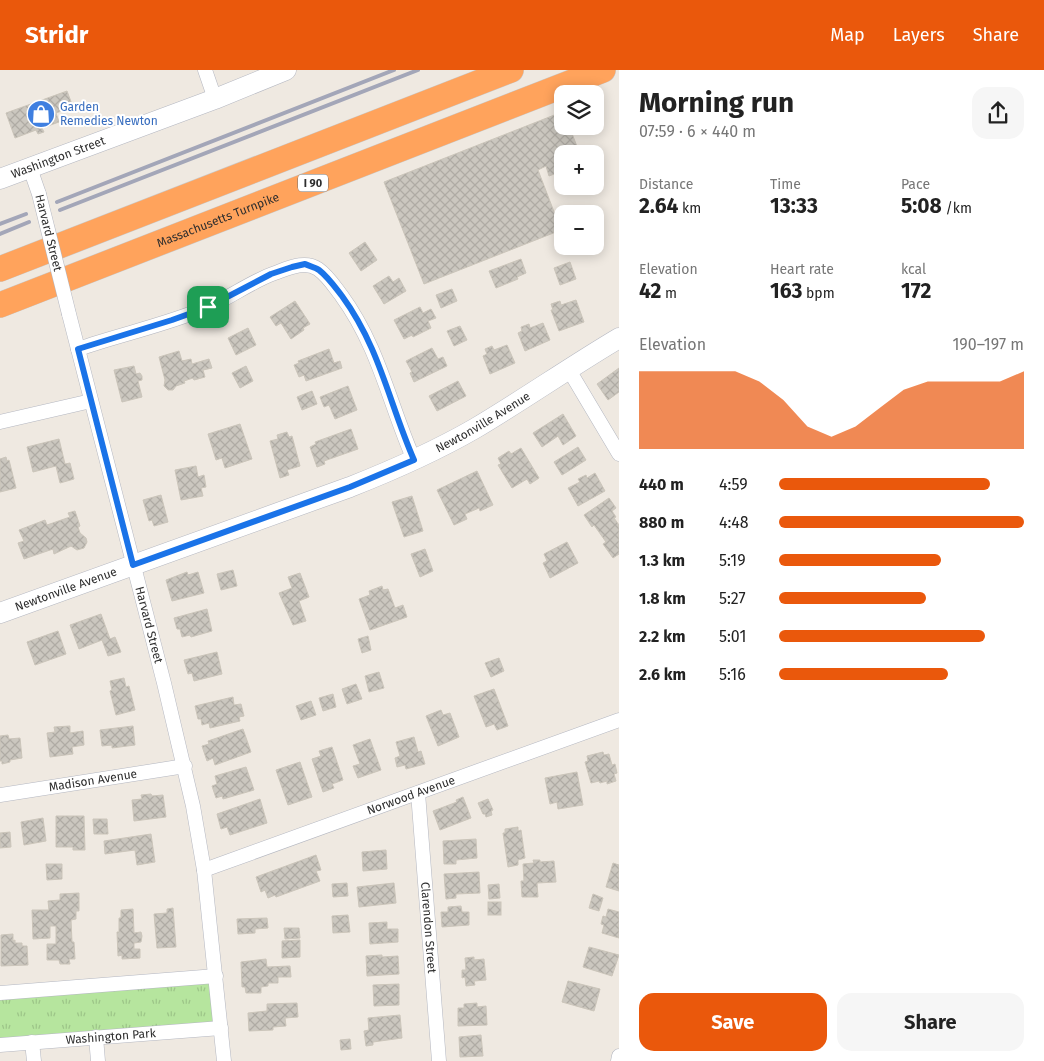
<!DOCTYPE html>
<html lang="en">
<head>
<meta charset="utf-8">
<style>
  :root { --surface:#fff; --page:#f6f6f6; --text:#222; --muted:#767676; --accent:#ea580c }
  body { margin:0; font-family:"Fira Sans",sans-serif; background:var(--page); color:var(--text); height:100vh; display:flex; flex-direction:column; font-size:19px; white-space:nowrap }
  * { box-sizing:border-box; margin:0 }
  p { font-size:16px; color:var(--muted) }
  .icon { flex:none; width:28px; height:28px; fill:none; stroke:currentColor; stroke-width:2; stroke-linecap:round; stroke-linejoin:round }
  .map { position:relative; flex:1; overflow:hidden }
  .drawer { display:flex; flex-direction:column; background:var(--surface); width:425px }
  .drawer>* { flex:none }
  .controls { position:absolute; left:554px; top:15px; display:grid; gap:10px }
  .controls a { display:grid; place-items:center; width:50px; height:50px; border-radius:10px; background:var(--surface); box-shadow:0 2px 12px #0003; font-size:25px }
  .pin { position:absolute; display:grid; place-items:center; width:42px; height:42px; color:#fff; margin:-21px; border-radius:10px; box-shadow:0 2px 8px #0006 }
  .round { display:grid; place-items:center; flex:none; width:52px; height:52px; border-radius:15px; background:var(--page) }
  .head { display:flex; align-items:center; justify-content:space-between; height:85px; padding:0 20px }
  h1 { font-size:28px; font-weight:700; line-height:38px }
  .figures { display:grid; grid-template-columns:repeat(3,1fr); gap:8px; height:85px; padding:5px 20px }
  .figures div { display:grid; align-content:center }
  .figures b { font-size:21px; font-weight:700 }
  .figures small { font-size:14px; font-weight:400 }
  .figures p { font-size:14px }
  .chart { height:140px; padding:10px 20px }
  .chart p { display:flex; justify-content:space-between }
  .chart svg { width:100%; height:90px; margin-top:5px; fill:var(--accent); opacity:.7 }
  .action { display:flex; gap:10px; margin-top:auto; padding:10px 20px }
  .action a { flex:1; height:58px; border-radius:15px; background:var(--accent); color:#fff; font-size:20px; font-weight:700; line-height:58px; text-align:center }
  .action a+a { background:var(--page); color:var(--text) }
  ul { padding:0 20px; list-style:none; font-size:16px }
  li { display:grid; grid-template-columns:80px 60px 1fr; align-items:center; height:38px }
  li i { height:12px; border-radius:6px; background:var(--accent) }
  header { display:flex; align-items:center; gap:30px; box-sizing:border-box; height:70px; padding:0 25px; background:var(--accent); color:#fff }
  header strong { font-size:24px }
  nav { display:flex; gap:28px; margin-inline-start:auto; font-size:18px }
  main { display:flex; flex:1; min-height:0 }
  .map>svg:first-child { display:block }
  .grass { fill:url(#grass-tufts) }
  .building { fill:url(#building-cross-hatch); stroke:#cbc5ba }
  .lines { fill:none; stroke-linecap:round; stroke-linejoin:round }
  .street-casing { stroke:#b4b7c1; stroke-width:15 }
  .secondary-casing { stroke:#b4b7c1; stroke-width:21 }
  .highway-casing { stroke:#c9c9c9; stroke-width:26 }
  .street { stroke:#fff; stroke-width:14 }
  .secondary { stroke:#fff; stroke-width:20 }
  .highway { stroke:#ffa35c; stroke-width:25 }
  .rail { stroke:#a3a6b8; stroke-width:4 }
  .street-bridge-casing { stroke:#b4b7c1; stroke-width:15; stroke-linecap:butt }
  .street-bridge { stroke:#fff; stroke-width:14 }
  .route-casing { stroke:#fff; stroke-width:10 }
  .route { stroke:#1a73e8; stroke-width:6 }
  .labels { text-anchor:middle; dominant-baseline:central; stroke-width:4; stroke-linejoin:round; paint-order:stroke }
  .shield { fill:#fff; stroke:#6d6d6d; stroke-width:1 }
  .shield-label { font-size:11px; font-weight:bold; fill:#2e2e2e }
  .shop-label { font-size:12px; fill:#366cbe; stroke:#fff; text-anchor:start }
  .street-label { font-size:12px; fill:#2e2e2e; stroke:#fff }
</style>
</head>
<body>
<header>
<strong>Stridr</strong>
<nav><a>Map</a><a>Layers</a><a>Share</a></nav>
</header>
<main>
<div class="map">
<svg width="619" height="991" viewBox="0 0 619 991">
  <defs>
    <pattern id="grass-tufts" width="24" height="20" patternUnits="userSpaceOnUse" patternTransform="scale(1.25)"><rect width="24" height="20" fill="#b6e59e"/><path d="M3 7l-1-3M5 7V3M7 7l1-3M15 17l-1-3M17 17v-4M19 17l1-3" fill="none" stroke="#9dc588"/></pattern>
    <pattern id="building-cross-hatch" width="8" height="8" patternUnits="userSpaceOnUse" patternTransform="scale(1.25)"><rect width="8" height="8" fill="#cbc7bf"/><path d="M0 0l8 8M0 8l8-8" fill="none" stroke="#afaba4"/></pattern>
  </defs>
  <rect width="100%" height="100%" fill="#efe9e1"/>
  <polygon class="grass" points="216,906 221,958 0,975 0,923"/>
  <g class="building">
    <polygon points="67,21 73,37 56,43 59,52 42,58 44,62 38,64 36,60 15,68 6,43"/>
    <polygon points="562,42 562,56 569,56 580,84 562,84 562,101 549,106 546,96 538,100 561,160 424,214 384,112"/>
    <polygon points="365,172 377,190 361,201 349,183"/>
    <polygon points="521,189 526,203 517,207 518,209 496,218 489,201"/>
    <polygon points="570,192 576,209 560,215 554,198"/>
    <polygon points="389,206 393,212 399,208 406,221 384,234 373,216"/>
    <polygon points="452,219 457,231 441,238 436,225"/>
    <polygon points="576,230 584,252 559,261 551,240 553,240 551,234 560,231 561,235"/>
    <polygon points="295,231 310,254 303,258 304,260 291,269 281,253 276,256 270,247"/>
    <polygon points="420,237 423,243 431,239 436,248 428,251 431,258 413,267 412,265 404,269 394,250"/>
    <polygon points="543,253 550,270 525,281 518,263 522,261 521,257 529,254 530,258"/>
    <polygon points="460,256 467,270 454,276 447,261"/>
    <polygon points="248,258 256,275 236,285 228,268"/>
    <polygon points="507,275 515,293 490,304 483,286 487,284 485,279 492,276 494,280"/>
    <polygon points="432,278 438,289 443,287 447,296 414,312 410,303 412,302 406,291"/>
    <polygon points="329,279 334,293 340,291 342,298 306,311 304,305 299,307 294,295 299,293 298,291"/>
    <polygon points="179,281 182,291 191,289 192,294 209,289 212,298 203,300 205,307 194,310 193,308 184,311 185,313 176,316 173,320 168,320 164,316 165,310 159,287"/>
    <polygon points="134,296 136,304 140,303 142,306 142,310 138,311 142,327 122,332 114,300"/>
    <polygon points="246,296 253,311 240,318 232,303"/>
    <polygon points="619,298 619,322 608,330 597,314"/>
    <polygon points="458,311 466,326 437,341 429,326"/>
    <polygon points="348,316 357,340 335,349 329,335 324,337 320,327"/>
    <polygon points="312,321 317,334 302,340 297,327"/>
    <polygon points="563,344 576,366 563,375 558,366 542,377 533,363"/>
    <polygon points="240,354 252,389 225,398 222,388 216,390 208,364"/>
    <polygon points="351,359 358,379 324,391 325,394 317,397 310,377 316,374 315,372"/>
    <polygon points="287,362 289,367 292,366 300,396 287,400 289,405 280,408 270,371 278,369 277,365"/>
    <polygon points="59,369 65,394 70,393 74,409 60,413 56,396 33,402 27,377"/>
    <polygon points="578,377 586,390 562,405 554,392"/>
    <polygon points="521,378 539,408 530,414 527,409 512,418 498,395 501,394 498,388 509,381 511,384"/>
    <polygon points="6,387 7,391 9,390 16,418 0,422 0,389"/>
    <polygon points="196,396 198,407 204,405 206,417 201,418 203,426 181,430 175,400"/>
    <polygon points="477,401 493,435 480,441 479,438 465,444 467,449 454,455 437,420"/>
    <polygon points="595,403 605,421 578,436 568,418 580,412 578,409 586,405 587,408"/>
    <polygon points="161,425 168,452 154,456 152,450 149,451 143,430"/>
    <polygon points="412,426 423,461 404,467 392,432"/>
    <polygon points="609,428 616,438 612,441 616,447 614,448 619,455 619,484 613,488 603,474 606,472 594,455 592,457 584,445"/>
    <polygon points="75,441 80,456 78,457 80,463 86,468 87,472 84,478 77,480 71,476 54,484 53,479 24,489 18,473 24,471 19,460 45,450 47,455 70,447 68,443"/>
    <polygon points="567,472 578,493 550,508 543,493 547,491 544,484"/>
    <polygon points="425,479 433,501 420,507 411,484"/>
    <polygon points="233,500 237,516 221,520 217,504"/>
    <polygon points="187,502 188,505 198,502 204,523 172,531 166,510"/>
    <polygon points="300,503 309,527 299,531 306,551 293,555 279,523 292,518 288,507"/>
    <polygon points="382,516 383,520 388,519 395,538 403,535 407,547 370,560 359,529 370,525 369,521"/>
    <polygon points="207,539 212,561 191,567 190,565 182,567 180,559 177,559 174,548"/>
    <polygon points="101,544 110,569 115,567 121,582 108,586 102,570 79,579 70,555"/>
    <polygon points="58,561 66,584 35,595 27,572"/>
    <polygon points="368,566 371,580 362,583 358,569"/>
    <polygon points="217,582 222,604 194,611 192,603 188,604 184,590"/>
    <polygon points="499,588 504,601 491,607 485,593"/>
    <polygon points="379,602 384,618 369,622 365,606"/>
    <polygon points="124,608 126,617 129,616 135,640 116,645 110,621 112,620 110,611"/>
    <polygon points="356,614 362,629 347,634 342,619"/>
    <polygon points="494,619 508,656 497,660 494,654 486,657 474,626"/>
    <polygon points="333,624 336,637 323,641 319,628"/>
    <polygon points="233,627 234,635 241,634 244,646 239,647 240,651 210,658 209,653 202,655 201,649 198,649 195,636"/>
    <polygon points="311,631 316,645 301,650 296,636"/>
    <polygon points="441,640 443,645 450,643 459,667 438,676 426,646"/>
    <polygon points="70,656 70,663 83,661 84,675 72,677 73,684 50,687 47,663 55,662 54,657"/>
    <polygon points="133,656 135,675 112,678 112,675 102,676 100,660"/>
    <polygon points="243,659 251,682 215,695 213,688 207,691 202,676 209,674 208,671"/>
    <polygon points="8,665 9,669 20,668 22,688 10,690 10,692 2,694 2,691 0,691 0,666"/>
    <polygon points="414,667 418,682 421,681 425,694 406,699 405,695 397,697 395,688 400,686 396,672"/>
    <polygon points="370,669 381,700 358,708 353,696 360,694 353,675"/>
    <polygon points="332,677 343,710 332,714 334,718 323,722 312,689 321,686 319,681"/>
    <polygon points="603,682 604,685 609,684 612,695 615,694 617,703 614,704 616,711 607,714 607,711 600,713 599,711 591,713 585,692 588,691 587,686"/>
    <polygon points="300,692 312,727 288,735 276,700"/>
    <polygon points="246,697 254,720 223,729 222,726 216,728 212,716 217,714 215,706"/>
    <polygon points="577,702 583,735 558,739 557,732 550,734 545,708"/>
    <polygon points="151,724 152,726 163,725 166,747 134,751 132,730 142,729 141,725"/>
    <polygon points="463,727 471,748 440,760 433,741 457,732 456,730"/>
    <polygon points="260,729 267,753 230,765 227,757 221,759 217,744"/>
    <polygon points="488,729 493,740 491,741 492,745 486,747 485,744 483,744 478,733"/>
    <polygon points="56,746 84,746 85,780 73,780 73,777 56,777"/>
    <polygon points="43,748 46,771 24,775 21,752"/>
    <polygon points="93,749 107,749 108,764 94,764"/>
    <polygon points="518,757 518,761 521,760 525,788 518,790 518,795 508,797 503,763 505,763 505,759"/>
    <polygon points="10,762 11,777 0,778 0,763"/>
    <polygon points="151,764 155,792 137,795 135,780 105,784 104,771"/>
    <polygon points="476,769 477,788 456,790 456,794 444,794 443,771"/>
    <polygon points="386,780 387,799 363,801 362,782"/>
    <polygon points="316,785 321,800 316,801 320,811 276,827 275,825 268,828 265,820 261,822 256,807"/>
    <polygon points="533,790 540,790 540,792 554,791 556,812 537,813 538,827 522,827 521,811 524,811 523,794 534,793"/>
    <polygon points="613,793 619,795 619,821 606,817"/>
    <polygon points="46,794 62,794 62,809 47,810"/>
    <polygon points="479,802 480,823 456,824 456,828 446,829 444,804"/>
    <polygon points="347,813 348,826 333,827 332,814"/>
    <polygon points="394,813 396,833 359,837 357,817"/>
    <polygon points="499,814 500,828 489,829 488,815"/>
    <polygon points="79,823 79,841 76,841 76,849 71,850 72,872 74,872 75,889 69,889 70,894 60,894 59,890 47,890 47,874 56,874 56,856 50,856 50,868 33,869 32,840 49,840 48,831 60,830 60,824"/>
    <polygon points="593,824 603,828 599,841 589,838"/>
    <rect x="488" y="832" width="13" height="13"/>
    <polygon points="461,836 462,842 469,842 469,855 442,857 441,842 448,842 448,837"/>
    <polygon points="173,838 176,877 157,878 154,844 167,843 167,839"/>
    <polygon points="133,839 134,863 141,862 142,866 141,872 134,873 134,879 140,879 140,888 122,889 122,885 118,886 117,862 119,862 119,848 121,848 121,840"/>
    <polygon points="608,839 619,842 619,868 602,863 604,855 601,854 603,846 606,847"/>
    <polygon points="348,845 350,862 333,863 332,846"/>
    <polygon points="267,848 268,858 255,859 255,863 238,864 237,849"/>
    <polygon points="387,852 387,859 398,859 398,872 370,874 369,853"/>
    <polygon points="284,858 299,858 300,868 285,869"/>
    <polygon points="13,864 13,871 15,870 15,873 22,873 22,876 27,876 28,895 1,896 1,865"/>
    <polygon points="300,870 300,887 282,888 282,871"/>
    <polygon points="589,877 619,885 612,906 583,897"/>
    <polygon points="382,885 382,887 398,886 399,904 367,906 366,886"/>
    <polygon points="474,887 474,890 484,889 486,910 474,911 475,915 466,916 465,907 462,908 462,900 466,900 465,888"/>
    <polygon points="266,889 267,897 290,896 291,907 278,907 278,913 268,913 268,916 261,917 261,923 246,923 245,917 242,917 241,892"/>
    <polygon points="568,911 600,919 594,941 562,932"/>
    <polygon points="399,914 399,935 374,936 373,915"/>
    <polygon points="297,933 298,947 285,948 286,956 273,957 273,960 249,961 248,943 267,941 267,934"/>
    <polygon points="477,933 477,937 486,936 487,955 458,956 458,938 464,938 464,934"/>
    <polygon points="400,945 402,968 373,972 373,975 366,976 364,961 369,960 368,948"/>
    <polygon points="481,965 483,986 460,987 459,967"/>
    <polygon points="350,969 351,979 341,980 340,970"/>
  </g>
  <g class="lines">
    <defs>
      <g id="street">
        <polyline points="205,0 215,29"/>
        <polyline points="30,98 39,124"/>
        <path id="s1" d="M 69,244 L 164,613 L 193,736 L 204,800 L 224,991"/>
        <path d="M 78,279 C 121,264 166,255 208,237 C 231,227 252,211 275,203 C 289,198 305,190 318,199 C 328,206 334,216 341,225 C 379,277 389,333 414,390"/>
        <polyline points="569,300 619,384"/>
        <polyline points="0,352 91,331"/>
        <path id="s2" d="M 418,723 L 439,991"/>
        <path id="s3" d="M 0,725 L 185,696"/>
        <path id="s4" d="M 204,800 L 619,650"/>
        <polyline points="0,923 216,906"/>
        <polyline points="96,967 98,991"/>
        <polyline points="32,972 34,991"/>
        <path id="s5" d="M 0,975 L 221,958"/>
        <polyline points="618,991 619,986"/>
      </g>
      <g id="secondary">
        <path id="s6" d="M 0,109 L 215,29 L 286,0"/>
        <path id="s7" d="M 0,543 L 350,417 C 393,400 434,382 474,359 C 523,330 570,297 619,268"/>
      </g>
      <g id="highway">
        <polyline points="0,199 511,0"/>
        <path id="s8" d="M 0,235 L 603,0"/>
      </g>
    </defs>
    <use href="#street" class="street-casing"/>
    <use href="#secondary" class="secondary-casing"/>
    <use href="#highway" class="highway-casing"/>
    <use href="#street" class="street"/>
    <use href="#secondary" class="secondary"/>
    <use href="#highway" class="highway"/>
    <g class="rail">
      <polyline points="57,132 394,0"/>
      <polyline points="60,140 418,0"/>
      <polyline points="0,154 26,144"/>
      <polyline points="0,164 29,152"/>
    </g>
    <defs>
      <g id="street-bridge">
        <path id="s9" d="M 39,124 L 69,244"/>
      </g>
    </defs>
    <use href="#street-bridge" class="street-bridge-casing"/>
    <use href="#street-bridge" class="street-bridge"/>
  </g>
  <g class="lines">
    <defs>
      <path id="route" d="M 305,194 C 309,196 315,197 319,200 C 328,207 335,217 342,226 C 380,278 389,333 414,390 L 350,417 L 133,495 L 78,279 L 172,250 L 208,237 L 271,204 L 292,197 Z"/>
    </defs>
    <use href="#route" class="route-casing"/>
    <use href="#route" class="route"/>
  </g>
  <defs>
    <symbol id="shop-disc" viewBox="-11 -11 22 22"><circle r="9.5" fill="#3f7fe0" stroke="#fff"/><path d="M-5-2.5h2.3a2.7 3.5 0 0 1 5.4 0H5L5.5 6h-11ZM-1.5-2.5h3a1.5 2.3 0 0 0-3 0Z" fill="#fff"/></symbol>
  </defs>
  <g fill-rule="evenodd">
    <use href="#shop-disc" x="25" y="28" width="32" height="32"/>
  </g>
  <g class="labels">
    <rect class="shield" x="298" y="104.5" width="30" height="17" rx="4"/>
    <g class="shield-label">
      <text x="313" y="113">I 90</text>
    </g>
    <g class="shop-label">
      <text x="60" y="37">Garden<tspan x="60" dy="14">Remedies Newton</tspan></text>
    </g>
    <g class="street-label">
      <text stroke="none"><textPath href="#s6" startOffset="62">Washington Street</textPath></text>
      <text stroke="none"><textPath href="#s8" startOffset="234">Massachusetts Turnpike</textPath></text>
      <text stroke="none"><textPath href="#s9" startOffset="40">Harvard Street</textPath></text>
      <text stroke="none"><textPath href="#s7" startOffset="520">Newtonville Avenue</textPath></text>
      <text stroke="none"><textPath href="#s7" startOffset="70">Newtonville Avenue</textPath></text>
      <text stroke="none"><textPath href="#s1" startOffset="321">Harvard Street</textPath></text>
      <text stroke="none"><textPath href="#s3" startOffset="94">Madison Avenue</textPath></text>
      <text stroke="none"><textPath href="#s4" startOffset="220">Norwood Avenue</textPath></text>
      <text stroke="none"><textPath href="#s2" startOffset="135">Clarendon Street</textPath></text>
      <text stroke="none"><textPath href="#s5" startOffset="111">Washington Park</textPath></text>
    </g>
  </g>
</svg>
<div class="controls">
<a><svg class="icon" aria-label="layers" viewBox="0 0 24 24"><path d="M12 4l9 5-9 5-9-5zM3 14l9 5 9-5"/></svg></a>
<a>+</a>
<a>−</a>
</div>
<div class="pin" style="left:208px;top:237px;background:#1e9e55"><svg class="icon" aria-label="arrive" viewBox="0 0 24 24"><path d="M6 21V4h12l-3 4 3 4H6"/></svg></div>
</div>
<section class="drawer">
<div class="head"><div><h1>Morning run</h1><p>07:59 · 6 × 440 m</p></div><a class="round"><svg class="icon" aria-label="share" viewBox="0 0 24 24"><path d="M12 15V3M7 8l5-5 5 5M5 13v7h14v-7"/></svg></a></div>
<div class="figures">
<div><p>Distance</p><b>2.64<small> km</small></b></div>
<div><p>Time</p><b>13:33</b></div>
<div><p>Pace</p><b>5:08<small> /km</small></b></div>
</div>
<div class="figures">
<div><p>Elevation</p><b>42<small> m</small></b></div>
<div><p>Heart rate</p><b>163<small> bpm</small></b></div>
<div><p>kcal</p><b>172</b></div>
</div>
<div class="chart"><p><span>Elevation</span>190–197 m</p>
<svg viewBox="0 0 160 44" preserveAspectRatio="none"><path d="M0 44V6L10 6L20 6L30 6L40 6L50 11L60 20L70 33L80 38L90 33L100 24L110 15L120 11L130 11L140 11L150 11L160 6V44z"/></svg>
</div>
<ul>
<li><b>440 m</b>4:59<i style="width:86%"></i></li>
<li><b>880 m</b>4:48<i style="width:100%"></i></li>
<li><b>1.3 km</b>5:19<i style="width:66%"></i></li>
<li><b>1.8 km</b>5:27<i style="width:60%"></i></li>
<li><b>2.2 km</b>5:01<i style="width:84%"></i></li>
<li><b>2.6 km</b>5:16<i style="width:69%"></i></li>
</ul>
<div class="action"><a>Save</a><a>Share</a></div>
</section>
</main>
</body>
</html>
